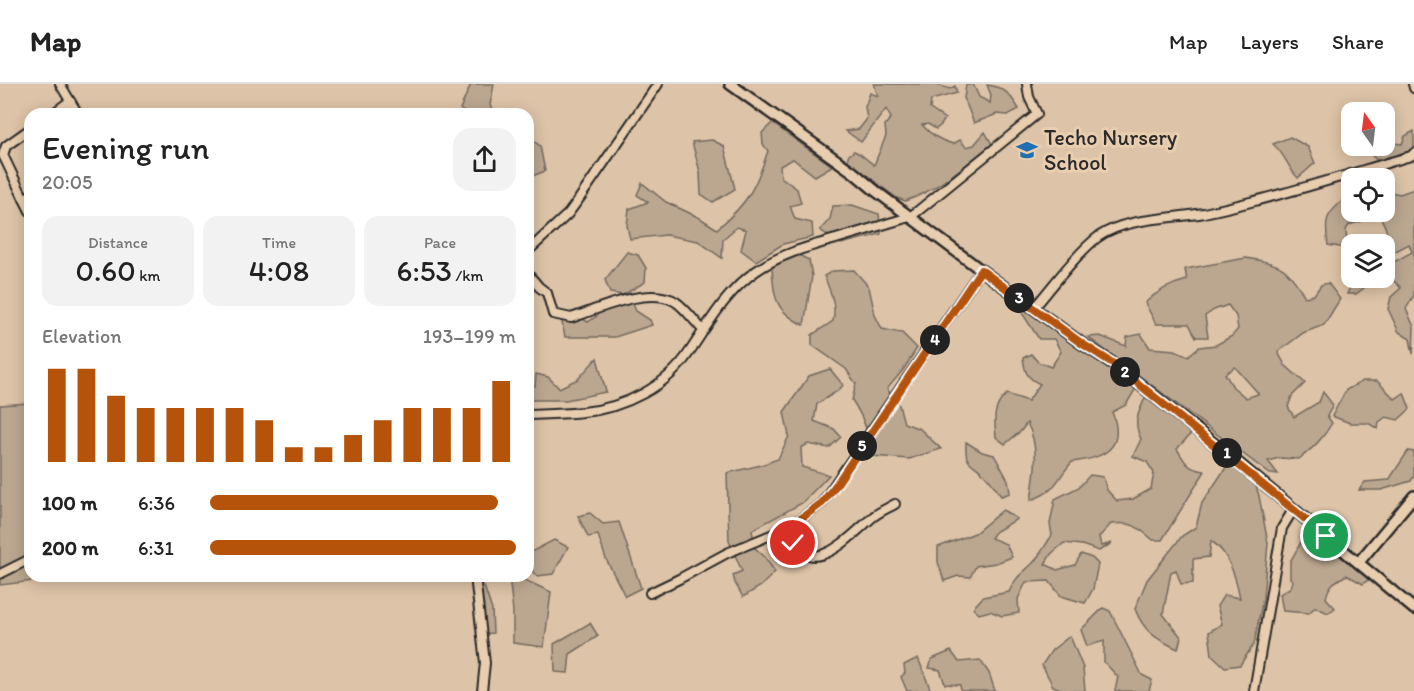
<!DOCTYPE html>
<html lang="en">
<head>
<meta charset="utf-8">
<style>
  :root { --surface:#fff; --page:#f2f2f2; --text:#222; --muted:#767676; --line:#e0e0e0; --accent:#b45309 }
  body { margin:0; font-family:Itim,sans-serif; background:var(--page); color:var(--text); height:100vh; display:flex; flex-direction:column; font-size:22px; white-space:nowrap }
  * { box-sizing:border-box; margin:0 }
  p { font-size:20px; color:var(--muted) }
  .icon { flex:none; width:33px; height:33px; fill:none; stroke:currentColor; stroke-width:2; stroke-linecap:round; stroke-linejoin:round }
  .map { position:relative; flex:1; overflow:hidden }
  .details { position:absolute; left:24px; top:24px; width:510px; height:474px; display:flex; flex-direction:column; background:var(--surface); border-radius:18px; box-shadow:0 3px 15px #0003 }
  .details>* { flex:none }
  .needle { width:39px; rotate:346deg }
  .buttons { position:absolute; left:1341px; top:18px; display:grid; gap:12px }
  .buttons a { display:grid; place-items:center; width:54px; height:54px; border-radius:12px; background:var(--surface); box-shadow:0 3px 15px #0003; font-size:30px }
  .pin { position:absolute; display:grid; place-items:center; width:51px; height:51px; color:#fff; margin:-26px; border:3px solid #fff; border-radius:50%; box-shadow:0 2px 6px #0007 }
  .km { position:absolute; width:30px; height:30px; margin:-15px; border-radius:50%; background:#222; color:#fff; font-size:16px; line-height:30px; text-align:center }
  .round { display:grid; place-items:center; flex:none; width:63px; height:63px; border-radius:18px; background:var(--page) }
  .head { display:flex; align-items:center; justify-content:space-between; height:102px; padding:0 18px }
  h1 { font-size:33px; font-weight:600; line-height:45px }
  .figures { display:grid; grid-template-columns:repeat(3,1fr); gap:9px; height:102px; padding:6px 18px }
  .figures div { display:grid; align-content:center; border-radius:15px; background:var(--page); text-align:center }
  .figures b { font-size:30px; font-weight:600 }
  .figures small { font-size:16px; font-weight:400 }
  .figures p { font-size:16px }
  .chart { height:168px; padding:12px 18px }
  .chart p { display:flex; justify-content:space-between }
  .chart svg { width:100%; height:108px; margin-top:6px; stroke:var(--accent); stroke-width:6 }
  ul { padding:0 18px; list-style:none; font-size:20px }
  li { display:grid; grid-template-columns:96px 72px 1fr; align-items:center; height:45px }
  li i { height:15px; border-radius:8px; background:var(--accent) }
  header { display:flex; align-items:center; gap:36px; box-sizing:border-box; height:84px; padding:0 30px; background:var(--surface); border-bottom:2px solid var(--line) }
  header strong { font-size:28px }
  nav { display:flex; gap:33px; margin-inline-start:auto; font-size:21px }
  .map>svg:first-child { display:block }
  .green { fill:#bba790; stroke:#73695e; stroke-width:1.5; fill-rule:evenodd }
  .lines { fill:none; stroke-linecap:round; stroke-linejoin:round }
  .minor-casing { stroke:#2b2b2b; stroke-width:12 }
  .tertiary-casing { stroke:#2b2b2b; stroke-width:14 }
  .minor { stroke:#e8cdaf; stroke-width:8 }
  .tertiary { stroke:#e8cdaf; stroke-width:9 }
  .route-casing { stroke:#fff; stroke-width:12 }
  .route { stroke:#b45309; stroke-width:8 }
  .labels { text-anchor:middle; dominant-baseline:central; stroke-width:6; stroke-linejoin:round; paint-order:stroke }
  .poi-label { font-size:22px; fill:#2b2b2b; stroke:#e8cdaf; text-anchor:start }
</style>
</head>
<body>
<header>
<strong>Map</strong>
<nav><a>Map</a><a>Layers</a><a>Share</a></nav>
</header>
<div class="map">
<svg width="1414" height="607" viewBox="0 0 1414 607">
  <rect width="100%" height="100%" fill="#ddc3a7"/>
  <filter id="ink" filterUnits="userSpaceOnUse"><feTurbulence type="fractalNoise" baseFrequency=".0167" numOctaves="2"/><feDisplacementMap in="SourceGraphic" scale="12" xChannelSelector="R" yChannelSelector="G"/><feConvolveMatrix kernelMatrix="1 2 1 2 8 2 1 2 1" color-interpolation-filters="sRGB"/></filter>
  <g filter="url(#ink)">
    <g class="green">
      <polygon points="471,0 494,0 490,21 494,30 467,30 460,25"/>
      <path d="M 874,0 L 934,0 L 950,5 L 955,2 L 957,9 L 931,16 L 930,25 L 945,35 L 941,41 L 936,45 L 928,40 L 922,41 C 930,50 941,57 953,60 L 960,56 L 966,63 L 974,61 L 985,48 L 992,60 C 965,81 938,106 905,117 L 897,114 L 848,78 L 848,72 L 854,67 L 860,70 L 874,81 L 886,52 L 885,41 L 891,34 L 886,25 L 861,58 L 846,47 L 859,45 L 867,35 L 865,23 L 870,9 L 878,12 Z"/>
      <path d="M 973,0 L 979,13 L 990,19 L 991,11 L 987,1 C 1004,3 1010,10 1019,25 L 1008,31 L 997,30 L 974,39 L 964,14 L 966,1 Z"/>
      <path d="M 772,39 L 832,82 L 815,92 L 793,75 L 780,82 L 781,93 L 797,105 L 801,119 L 790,122 L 795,135 L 812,139 L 813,153 L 783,160 L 756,177 L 741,166 L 746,146 L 737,143 L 723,155 L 722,174 L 698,157 L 666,151 L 630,155 L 627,142 L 629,125 L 648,118 L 637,111 L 642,99 L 666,118 L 700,134 L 717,145 C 748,119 755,105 768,67 L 763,60 L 762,49 Z"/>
      <polygon points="1414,47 1414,69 1380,79 1362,63 1362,62 1384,62 1385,58 1402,60 1405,52"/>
      <polygon points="528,53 540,62 545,87 528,94"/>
      <path d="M 1290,53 L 1308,63 L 1315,79 L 1298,94 C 1287,83 1286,71 1273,60 Z"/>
      <polygon points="712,56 724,62 735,105 713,118 701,110 700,88 692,58"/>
      <path d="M 1414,105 L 1414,211 L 1406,225 L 1414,243 L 1413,270 L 1410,255 L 1399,248 L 1388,225 L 1391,213 L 1401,204 L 1388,191 L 1385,183 L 1412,168 L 1409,160 L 1392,169 C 1386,154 1389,145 1379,132 L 1349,141 L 1346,146 L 1347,164 L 1328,161 C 1324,134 1326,130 1347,113 L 1351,114 L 1352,128 L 1384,128 L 1385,107 L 1400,110 Z"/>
      <polygon points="852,121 879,130 881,150 841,160 820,146 830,135 833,122"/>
      <polygon points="1351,165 1352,194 1367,194 1368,201 1356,210 1347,210 1352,198 1344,172"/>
      <path d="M 790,167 L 809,176 L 812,192 L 804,241 C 775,228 773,212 772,182 Z"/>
      <polygon points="627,168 638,171 646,184 645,198 623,211 610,209 605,196"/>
      <path d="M 1246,174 C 1281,180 1287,182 1305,213 L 1314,211 L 1321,201 L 1328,199 L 1340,215 L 1324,241 L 1303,249 L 1278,268 L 1285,281 L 1305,299 L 1292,312 L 1288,323 L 1294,333 L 1319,318 L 1323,308 L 1333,321 L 1327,332 L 1332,339 C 1323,355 1313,364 1299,375 L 1279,374 L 1268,377 L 1278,390 L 1270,390 L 1088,253 L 1100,252 L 1126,262 L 1127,253 L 1141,250 L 1150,264 L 1175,266 L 1188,272 L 1199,263 L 1216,261 L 1232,252 L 1238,245 L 1236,232 L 1228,221 L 1214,226 L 1205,232 L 1208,253 L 1196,253 L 1189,240 L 1156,240 L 1145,219 C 1156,208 1171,200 1187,196 L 1185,185 ZM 1235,283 L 1258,309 L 1258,310 L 1246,314 L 1233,303 L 1225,290 Z"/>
      <path d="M 854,186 L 869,203 L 875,231 L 882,245 L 902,249 L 917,264 L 903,286 L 887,305 L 899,321 L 904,339 L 920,345 L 941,365 L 909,375 L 872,372 C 870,351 864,334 852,316 L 856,300 L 846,285 L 812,261 L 812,251 L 833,237 C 837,222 830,206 824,192 L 833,187 Z"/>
      <polygon points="630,213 636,227 650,236 652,241 615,253 565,253 561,234 578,232 588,238 597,232 596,222"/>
      <path d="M 1015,218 L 1025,220 L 1085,268 L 1136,304 L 1126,321 L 1112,328 C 1126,364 1105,374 1072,378 C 1055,397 1058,406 1031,416 C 1035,389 1040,363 1027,339 L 1021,347 L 1005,360 L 996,353 C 994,334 993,322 1007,310 L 1028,317 L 1040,300 C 1027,294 1025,289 1023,274 L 1031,270 L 1038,278 L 1051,283 L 1061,268 L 1054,255 L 1039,255 Z"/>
      <polygon points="597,274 606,308 566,316 528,316 528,304 535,302 536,290 548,293 559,304 578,295"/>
      <polygon points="830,285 843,301 839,306 817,320 814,337 834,345 841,353 829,364 808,360 801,364 802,383 829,391 802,419 752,446 755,464 765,473 775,488 761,502 743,513 735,499 733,491 742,487 729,457 727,389 761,381 778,375 789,352 784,328 809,292"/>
      <polygon points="1363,297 1377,297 1395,315 1404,309 1410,325 1398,336 1386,333 1379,338 1378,345 1368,339 1350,339 1332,332 1346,306"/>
      <path d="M 1146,312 L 1193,347 L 1177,365 C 1186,379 1187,385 1205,387 L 1162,456 L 1153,456 C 1137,442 1133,438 1111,440 L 1099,453 L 1101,462 L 1112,459 L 1099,467 L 1082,461 L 1064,459 L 1051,470 L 1045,480 L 1057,486 L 1075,481 L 1081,470 L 1092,474 L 1098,480 L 1093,505 L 1085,519 L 1061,512 L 1049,497 L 1026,498 L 1018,515 L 1019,529 L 1002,532 L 990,527 L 979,530 L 973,524 L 983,513 L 1009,508 C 1016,492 1021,491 1033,479 C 1040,471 1046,460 1052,451 L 1050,440 L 1055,415 L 1079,403 L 1090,391 L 1103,393 L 1107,406 L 1117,417 L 1133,415 L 1151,405 L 1154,389 L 1147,378 L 1133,372 L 1141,355 C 1132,337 1139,328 1146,312 Z"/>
      <polygon points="30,319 30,492 46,492 42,496 0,501 0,321"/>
      <path d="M 966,358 L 982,368 L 994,371 L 1008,396 L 1010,409 L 1001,412 C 996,405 990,395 983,389 C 969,376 965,381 966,358 Z"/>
      <polygon points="1408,367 1414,368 1414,392 1411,397 1381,406 1359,406 1365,398 1389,396"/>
      <path d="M 1231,376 L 1255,399 L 1259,412 L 1268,459 L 1263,514 L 1254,560 L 1240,581 L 1225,583 L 1212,571 L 1209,548 L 1222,540 L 1217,522 L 1224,511 L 1240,514 C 1236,494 1229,468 1211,457 L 1209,473 L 1193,475 L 1193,499 L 1181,500 L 1176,486 L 1171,488 L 1163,530 L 1181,553 L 1178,565 C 1156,555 1144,548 1135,525 L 1147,496 L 1182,452 L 1196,443 L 1202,419 Z"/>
      <polygon points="1003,426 1017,435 995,448 991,454 1006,460 1012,473 996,479 976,482 970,493 958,492 944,497 938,478 938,463 975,449"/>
      <polygon points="590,429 603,440 619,438 641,504 625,512 606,475 598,451 588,453 578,432"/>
      <path d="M 1302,446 L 1320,451 L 1373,492 L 1363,500 L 1347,491 C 1335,497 1329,500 1326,514 L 1335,524 L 1328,529 L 1315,523 L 1309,529 L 1283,527 L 1280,510 L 1291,503 L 1293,497 L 1290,494 L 1290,478 L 1301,458 Z"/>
      <polygon points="554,456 568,463 553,490 537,492 528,483 531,468"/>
      <polygon points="509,492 516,492 551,508 544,563 513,559 513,527"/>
      <polygon points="484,502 492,526 493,549 482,550 473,512 474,504"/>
      <polygon points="1103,524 1110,527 1142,591 1152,596 1149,607 1115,607 1118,593 1104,578 1104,557 1087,562 1081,546"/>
      <polygon points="590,539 598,552 570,570 568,589 555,588 554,560"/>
      <polygon points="1070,552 1083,584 1085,607 1066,607 1053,602 1042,581 1052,566"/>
      <polygon points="951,567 959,578 980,576 989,589 995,607 961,607 960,601 945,600 940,586 929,584 932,575"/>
      <polygon points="918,574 931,607 907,607 901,593 905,589 904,581"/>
    </g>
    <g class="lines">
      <defs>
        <g id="minor">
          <polyline points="60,0 78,30"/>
          <polyline points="1413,0 1414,4"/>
          <polyline points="52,30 70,17"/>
          <polyline points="30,111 24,115 30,127"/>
          <polyline points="24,115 3,71 6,62 30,45"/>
          <polyline points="528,167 568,130 579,115 658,0"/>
          <path d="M 528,190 L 539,203 L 547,209 L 553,230 L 571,234 C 599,225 649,201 676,218 C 686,225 694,237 703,246"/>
          <path d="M 1034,224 C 1052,203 1077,169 1098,153 C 1126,133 1172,135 1204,129 C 1274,114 1342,92 1411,72 L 1414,69"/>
          <path d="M 528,331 C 546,330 565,330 583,328 C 624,324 667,303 690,267 C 709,239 727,207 756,187 C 781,170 807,163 836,155 C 860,148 885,140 910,133 L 919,126 L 1037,30 L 1029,13 L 1027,0"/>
          <path d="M 788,444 C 807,503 849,453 874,432 C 881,427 888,424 895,420"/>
          <polyline points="0,490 30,475"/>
          <polyline points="475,492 485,579 482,607"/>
          <polyline points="650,509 679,495 727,469 788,444 822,419 981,186"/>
          <polyline points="1254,607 1282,444 1293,426"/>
        </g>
        <g id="tertiary">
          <polyline points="730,0 853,88 877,108 981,186 1081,259 1114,280 1232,374 1414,525"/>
          <polyline points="1359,478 1414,412"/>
        </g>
      </defs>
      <use href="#minor" class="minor-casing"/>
      <use href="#tertiary" class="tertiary-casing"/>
      <use href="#minor" class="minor"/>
      <use href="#tertiary" class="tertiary"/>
    </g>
  </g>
  <g class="lines" filter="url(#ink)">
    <defs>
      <polyline id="route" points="793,459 788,444 822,419 836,401 981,186 1081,259 1114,280 1326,452"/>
    </defs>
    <use href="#route" class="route-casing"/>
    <use href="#route" class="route"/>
  </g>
  <defs>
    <symbol id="school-bare" viewBox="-9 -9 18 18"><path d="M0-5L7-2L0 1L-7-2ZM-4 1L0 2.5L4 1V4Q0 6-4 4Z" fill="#1f6fb2" stroke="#e8cdaf" stroke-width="2.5" paint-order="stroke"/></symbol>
  </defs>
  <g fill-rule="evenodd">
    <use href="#school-bare" x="1012" y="51" width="30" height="30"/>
  </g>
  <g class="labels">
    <g class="poi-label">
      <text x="1044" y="53">Techo Nursery<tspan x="1044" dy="25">School</tspan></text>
    </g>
  </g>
</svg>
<div class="buttons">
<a><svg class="needle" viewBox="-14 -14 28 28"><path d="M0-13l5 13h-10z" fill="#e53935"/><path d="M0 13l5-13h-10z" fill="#767676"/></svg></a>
<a><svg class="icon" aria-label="locate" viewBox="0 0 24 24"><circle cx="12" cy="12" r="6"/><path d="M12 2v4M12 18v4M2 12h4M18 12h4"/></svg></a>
<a><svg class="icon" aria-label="layers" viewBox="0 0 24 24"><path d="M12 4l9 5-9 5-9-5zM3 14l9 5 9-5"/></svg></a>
</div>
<div class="pin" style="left:1326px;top:452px;background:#1e9e55"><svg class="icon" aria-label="arrive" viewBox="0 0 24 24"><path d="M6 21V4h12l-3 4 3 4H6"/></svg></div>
<div class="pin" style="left:793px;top:459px;background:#d93025"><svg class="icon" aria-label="check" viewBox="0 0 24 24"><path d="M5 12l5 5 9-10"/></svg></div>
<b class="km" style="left:1227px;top:369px">1</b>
<b class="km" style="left:1125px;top:288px">2</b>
<b class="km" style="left:1019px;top:214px">3</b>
<b class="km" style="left:935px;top:256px">4</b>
<b class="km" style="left:862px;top:362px">5</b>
<section class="details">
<div class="head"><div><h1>Evening run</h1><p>20:05</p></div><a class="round"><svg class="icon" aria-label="share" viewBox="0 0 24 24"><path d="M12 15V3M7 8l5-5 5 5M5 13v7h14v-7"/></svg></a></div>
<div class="figures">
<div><p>Distance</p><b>0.60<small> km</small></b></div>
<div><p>Time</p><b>4:08</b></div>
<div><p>Pace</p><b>6:53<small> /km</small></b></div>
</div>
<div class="chart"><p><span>Elevation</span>193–199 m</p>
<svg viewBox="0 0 160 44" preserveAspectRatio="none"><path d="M5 44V6M15 44V6M25 44V17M35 44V22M45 44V22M55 44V22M65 44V22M75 44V27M85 44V38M95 44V38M105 44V33M115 44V27M125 44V22M135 44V22M145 44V22M155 44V11"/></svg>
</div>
<ul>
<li><b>100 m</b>6:36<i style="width:94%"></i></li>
<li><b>200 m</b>6:31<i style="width:100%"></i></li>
</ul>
</section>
</div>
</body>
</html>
